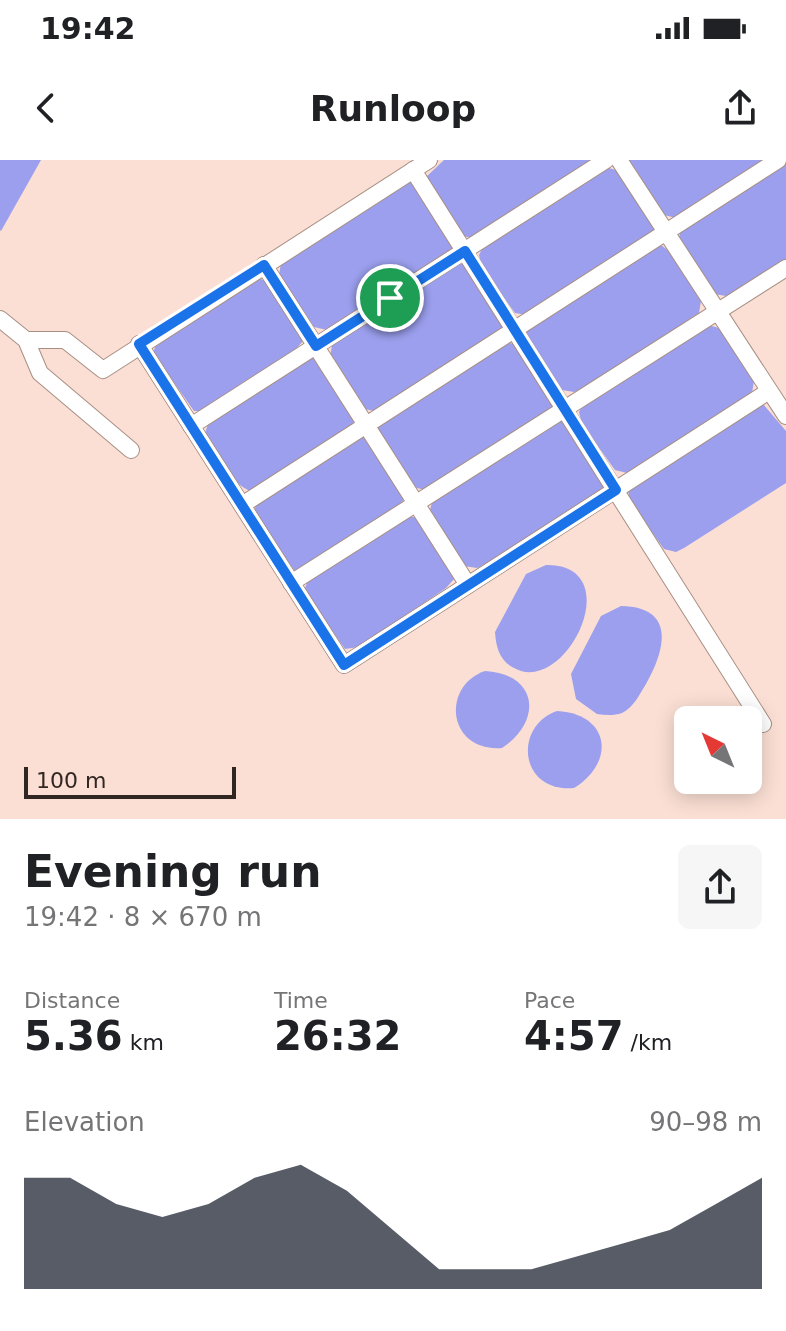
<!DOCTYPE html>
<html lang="en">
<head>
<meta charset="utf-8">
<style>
  :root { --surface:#fff; --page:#f6f6f6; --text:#202124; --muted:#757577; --accent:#111827 }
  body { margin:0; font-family:"DejaVu Sans",sans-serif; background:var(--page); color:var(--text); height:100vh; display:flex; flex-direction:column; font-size:30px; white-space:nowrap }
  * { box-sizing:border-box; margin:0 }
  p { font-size:26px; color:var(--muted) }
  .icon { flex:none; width:44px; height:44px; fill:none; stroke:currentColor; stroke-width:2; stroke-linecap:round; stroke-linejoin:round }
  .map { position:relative; height:659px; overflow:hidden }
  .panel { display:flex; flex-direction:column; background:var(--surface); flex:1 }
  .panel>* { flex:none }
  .needle { width:52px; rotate:317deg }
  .buttons { position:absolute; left:674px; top:546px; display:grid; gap:16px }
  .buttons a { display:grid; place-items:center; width:88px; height:88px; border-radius:12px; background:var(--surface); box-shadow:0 4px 20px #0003; font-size:40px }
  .scale { position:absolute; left:24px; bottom:20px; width:212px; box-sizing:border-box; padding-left:8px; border:4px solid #302622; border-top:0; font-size:22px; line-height:28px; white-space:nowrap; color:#302622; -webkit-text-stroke:6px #fbdfd4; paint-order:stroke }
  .pin { position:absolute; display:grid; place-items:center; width:68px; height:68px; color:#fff; margin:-34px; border:4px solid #fff; border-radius:50%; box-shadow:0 2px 8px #0007 }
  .round { display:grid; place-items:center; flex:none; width:84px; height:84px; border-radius:12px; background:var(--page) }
  .summary { display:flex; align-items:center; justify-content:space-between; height:136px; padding:0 24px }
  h1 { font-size:44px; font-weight:700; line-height:60px }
  .metrics { display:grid; grid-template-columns:repeat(3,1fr); gap:12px; height:136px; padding:8px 24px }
  .metrics div { display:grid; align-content:center }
  .metrics b { font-size:40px; font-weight:700 }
  .metrics small { font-size:22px; font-weight:400 }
  .metrics p { font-size:22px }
  .chart { height:224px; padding:16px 24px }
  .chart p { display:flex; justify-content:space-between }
  .chart svg { width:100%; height:144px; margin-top:8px; fill:var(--accent); opacity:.7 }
  .status { display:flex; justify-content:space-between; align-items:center; height:56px; padding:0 40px; background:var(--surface); direction:ltr }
  .status svg { height:22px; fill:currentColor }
  header { display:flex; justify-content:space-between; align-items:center; height:104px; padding:0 24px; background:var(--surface); font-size:36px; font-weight:700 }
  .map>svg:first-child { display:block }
  .water { fill:#9b9fed }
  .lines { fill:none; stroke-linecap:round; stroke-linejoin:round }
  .minor-casing { stroke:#a88f84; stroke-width:18 }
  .minor { stroke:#fff; stroke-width:16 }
  .route-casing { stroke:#fff; stroke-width:16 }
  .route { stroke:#1a73e8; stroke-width:10 }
</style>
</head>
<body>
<div class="status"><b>19:42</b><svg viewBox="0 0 49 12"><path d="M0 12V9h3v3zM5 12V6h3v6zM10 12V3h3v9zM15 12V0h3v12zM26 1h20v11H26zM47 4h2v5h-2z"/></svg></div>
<header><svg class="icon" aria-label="back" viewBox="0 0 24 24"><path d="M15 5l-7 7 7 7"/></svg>Runloop<svg class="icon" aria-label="share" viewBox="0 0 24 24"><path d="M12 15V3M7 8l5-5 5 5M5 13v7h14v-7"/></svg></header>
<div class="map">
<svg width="786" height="659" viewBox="0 0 786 659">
  <rect width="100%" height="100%" fill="#fbdfd4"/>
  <g class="water">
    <polygon points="0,0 41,0 1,71 0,70"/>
    <polygon points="444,0 597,0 474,78 461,76 425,18"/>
    <polygon points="628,0 769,0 676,58 664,55"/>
    <polygon points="786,0 786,100 734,133 726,136 714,134 678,82 681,69"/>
    <polygon points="609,8 619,11 656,70 527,155 515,153 482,107 479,95 482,89"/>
    <polygon points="408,22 413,22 455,84 451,90 327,170 314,167 279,115 281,103"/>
    <polygon points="661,85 670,92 701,141 699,153 582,229 574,232 562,230 527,178 526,171"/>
    <polygon points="459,104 464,104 506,166 378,252 365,249 330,198 332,185"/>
    <polygon points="257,118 267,121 304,180 295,190 201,251 194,251 153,193 157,182"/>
    <polygon points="708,165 719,168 754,221 752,233 627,313 615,310 582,264 579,252 582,246"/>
    <polygon points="506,182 517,185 553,244 550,251 425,330 413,327 377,269 380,263"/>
    <path d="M 313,197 L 355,259 L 352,265 L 252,331 C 231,327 216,290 205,273 L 209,261 L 303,198 Z"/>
    <polygon points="763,244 786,271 786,323 684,388 676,392 664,389 631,343 628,331"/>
    <polygon points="558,261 563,261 605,323 602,329 485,405 477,408 464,406 429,354 432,342"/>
    <polygon points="362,277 368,280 404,339 400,345 301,411 294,410 254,352 257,341"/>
    <polygon points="408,356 418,358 455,418 446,428 359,487 345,489 304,431 308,420"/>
    <path d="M 546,405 C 630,404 566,537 514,508 C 500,501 496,488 495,472 L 526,414 Z"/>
    <path d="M 621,446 C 677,447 665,491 646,524 C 639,535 634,547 622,553 C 613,556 605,555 597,554 L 576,539 L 571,514 L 601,456 Z"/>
    <path d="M 485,511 C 538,514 543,561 502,588 C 447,592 441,526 485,511 Z"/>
    <path d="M 557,551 C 610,554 616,602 574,628 C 519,633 513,566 557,551 Z"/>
  </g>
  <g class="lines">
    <defs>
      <g id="minor">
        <polyline points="619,0 786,256"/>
        <polyline points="413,10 763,564"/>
        <polyline points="264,105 468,425"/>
        <polyline points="0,159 26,180 40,213 131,290"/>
        <polyline points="26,180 65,180 103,210 429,0"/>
        <polyline points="139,184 344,505 769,231"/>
        <polyline points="191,266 606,0"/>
        <polyline points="242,345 778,0"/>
        <polyline points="291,423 786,108"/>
      </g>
    </defs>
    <use href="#minor" class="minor-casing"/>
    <use href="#minor" class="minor"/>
  </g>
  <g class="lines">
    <defs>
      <polygon id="route" points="465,91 616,330 344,505 139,184 264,105 316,186"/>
    </defs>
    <use href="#route" class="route-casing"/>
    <use href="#route" class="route"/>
  </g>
</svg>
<div class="buttons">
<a><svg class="needle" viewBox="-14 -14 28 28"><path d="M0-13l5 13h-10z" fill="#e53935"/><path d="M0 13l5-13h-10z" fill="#757577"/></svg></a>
</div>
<div class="scale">100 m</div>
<div class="pin" style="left:390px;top:138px;background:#1e9e55"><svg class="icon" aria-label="arrive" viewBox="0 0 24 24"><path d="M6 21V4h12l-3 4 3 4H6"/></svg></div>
</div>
<section class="panel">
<div class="summary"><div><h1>Evening run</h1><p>19:42 · 8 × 670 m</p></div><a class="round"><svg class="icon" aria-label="share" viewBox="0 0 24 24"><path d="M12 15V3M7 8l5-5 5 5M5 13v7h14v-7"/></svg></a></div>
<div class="metrics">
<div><p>Distance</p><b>5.36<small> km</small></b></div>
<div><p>Time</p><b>26:32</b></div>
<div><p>Pace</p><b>4:57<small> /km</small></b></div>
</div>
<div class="chart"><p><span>Elevation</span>90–98 m</p>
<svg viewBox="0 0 160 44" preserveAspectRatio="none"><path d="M0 44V10L10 10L20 18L30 22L40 18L50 10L60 6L70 14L80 26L90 38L100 38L110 38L120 34L130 30L140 26L150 18L160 10V44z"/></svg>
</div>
</section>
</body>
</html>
